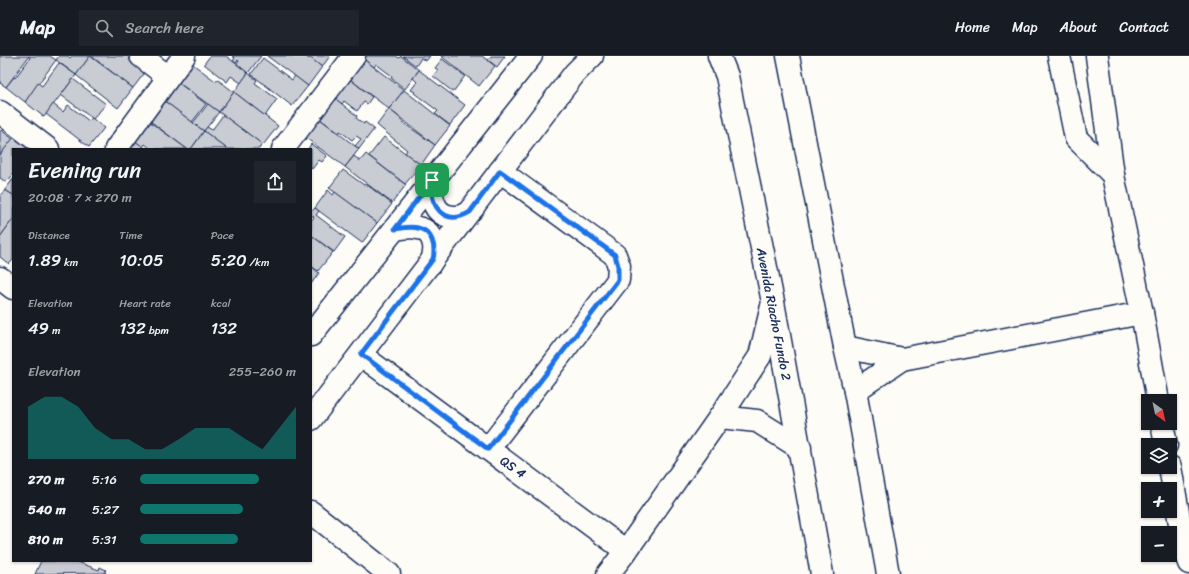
<!DOCTYPE html>
<html lang="en">
<head>
<meta charset="utf-8">
<style>
  :root { --surface:#171b24; --page:#20242c; --text:#f1f3f6; --muted:#9ea1a6; --line:#363941; --accent:#0f766e }
  body { margin:0; font-family:Sriracha,sans-serif; background:var(--page); color:var(--text); height:100vh; display:flex; flex-direction:column; font-size:15px; white-space:nowrap }
  * { box-sizing:border-box; margin:0 }
  p { font-size:13px; color:var(--muted) }
  .icon { flex:none; width:22px; height:22px; fill:none; stroke:currentColor; stroke-width:2; stroke-linecap:round; stroke-linejoin:round }
  .map { position:relative; flex:1; overflow:hidden }
  .details { position:absolute; left:12px; top:92px; width:300px; height:414px; display:flex; flex-direction:column; background:var(--surface); border-radius:0px; box-shadow:0 1px 3px #0004 }
  .details>* { flex:none }
  .needle { width:26px; rotate:147deg }
  .tools { position:absolute; left:1141px; top:338px; display:grid; gap:8px }
  .tools a { display:grid; place-items:center; width:36px; height:36px; border-radius:0px; background:var(--surface); box-shadow:0 1px 3px #0004; font-size:20px }
  .pin { position:absolute; display:grid; place-items:center; width:34px; height:34px; color:#fff; margin:-17px; border-radius:8px; box-shadow:0 2px 6px #0006 }
  .round { display:grid; place-items:center; flex:none; width:42px; height:42px; border-radius:0px; background:var(--page) }
  .head { display:flex; align-items:center; justify-content:space-between; height:68px; padding:0 16px }
  h1 { font-size:22px; font-weight:600; line-height:30px }
  .figures { display:grid; grid-template-columns:repeat(3,1fr); gap:6px; height:68px; padding:4px 16px }
  .figures div { display:grid; align-content:center }
  .figures b { font-size:17px; font-weight:600 }
  .figures small { font-size:11px; font-weight:400 }
  .figures p { font-size:11px }
  .chart { height:112px; padding:8px 16px }
  .chart p { display:flex; justify-content:space-between }
  .chart svg { width:100%; height:72px; margin-top:4px; fill:var(--accent); opacity:.7 }
  ul { padding:0 16px; list-style:none; font-size:13px }
  li { display:grid; grid-template-columns:64px 48px 1fr; align-items:center; height:30px }
  li i { height:10px; border-radius:5px; background:var(--accent) }
  header { display:flex; align-items:center; gap:24px; box-sizing:border-box; height:56px; padding:0 20px; background:var(--surface); border-bottom:1px solid var(--line) }
  header strong { font-size:19px }
  nav { display:flex; gap:22px; margin-inline-start:auto; font-size:14px }
  .search { width:280px; height:36px; background:var(--page); display:flex; align-items:center; gap:10px; box-sizing:border-box; padding:0 14px; border-radius:0px; color:var(--muted); font-size:15px }
  .map>svg:first-child { display:block }
  .building { fill:#c9ccd3; stroke:#1b2f5e }
  .lines { fill:none; stroke-linecap:round; stroke-linejoin:round }
  .street-casing { stroke:#1b2f5e; stroke-width:25 }
  .secondary-casing { stroke:#1b2f5e; stroke-width:25 }
  .street { stroke:#fdfcf7; stroke-width:22 }
  .secondary { stroke:#fdfcf7; stroke-width:22 }
  .route-casing { stroke:#fff; stroke-width:8 }
  .route { stroke:#1a73e8; stroke-width:5 }
  .labels { text-anchor:middle; dominant-baseline:central; stroke-width:3; stroke-linejoin:round; paint-order:stroke }
  .street-label { font-size:13px; fill:#1b2f5e; stroke:#fdfcf7 }
</style>
</head>
<body>
<header>
<strong>Map</strong>
<div class="search"><svg class="icon" aria-label="search" viewBox="0 0 24 24"><circle cx="10" cy="10" r="6"/><path d="M15 15l6 6"/></svg>Search here</div>
<nav><a>Home</a><a>Map</a><a>About</a><a>Contact</a></nav>
</header>
<div class="map">
<svg width="1189" height="518" viewBox="0 0 1189 518">
  <rect width="100%" height="100%" fill="#fdfcf7"/>
  <filter id="ink" filterUnits="userSpaceOnUse"><feTurbulence type="fractalNoise" baseFrequency=".025" numOctaves="2"/><feDisplacementMap in="SourceGraphic" scale="8" xChannelSelector="R" yChannelSelector="G"/><feConvolveMatrix kernelMatrix="1 2 1 2 8 2 1 2 1" color-interpolation-filters="sRGB"/></filter>
  <g filter="url(#ink)">
    <g class="building">
      <polygon points="0,0 29,0 6,31 0,27"/>
      <polygon points="29,0 50,0 56,4 25,46 6,31 14,21 15,22 30,2"/>
      <polygon points="59,0 68,0 70,2 72,0 90,0 76,19 56,4"/>
      <polygon points="90,0 133,32 118,52 76,19"/>
      <polygon points="91,0 139,0 150,10 133,32"/>
      <polygon points="210,0 226,0 248,17 241,27 231,20 227,26 204,8"/>
      <polygon points="232,0 261,0 248,17 237,8 239,5 238,4 236,7 233,5 235,2"/>
      <polygon points="267,0 305,0 309,3 310,1 322,11 308,30"/>
      <polygon points="308,0 330,0 322,11"/>
      <polygon points="363,0 396,0 399,2 401,0 419,14 405,33 391,22 392,20 376,8 374,11 362,2"/>
      <polygon points="403,0 430,0 426,5 421,2 416,10"/>
      <polygon points="441,0 482,0 495,10 479,30"/>
      <polygon points="491,0 505,0 497,11 488,4"/>
      <polygon points="263,2 292,24 295,20 308,30 292,50 251,18"/>
      <polygon points="362,2 404,34 389,53 347,21"/>
      <polygon points="442,3 465,20 453,36 433,20 438,14 435,12"/>
      <polygon points="190,6 214,24 216,25 218,24 234,36 219,56 176,25"/>
      <polygon points="59,7 76,19 44,61 25,46 38,27 42,30"/>
      <polygon points="419,14 465,49 450,69 435,58 438,55 414,37 415,36 411,34 417,26 413,22"/>
      <polygon points="248,17 257,24 255,27 277,43 265,60 234,36"/>
      <polygon points="346,20 372,41 367,48 364,46 357,55 344,45 342,48 331,40"/>
      <polygon points="73,23 106,48 93,63 61,39"/>
      <polygon points="176,25 206,48 192,66 162,43"/>
      <polygon points="404,34 450,70 435,89 389,53"/>
      <polygon points="234,36 278,70 263,89 219,56"/>
      <polygon points="332,40 357,60 356,62 364,68 365,66 374,73 359,93 355,90 361,83 356,80 352,84 340,75 339,77 316,60"/>
      <polygon points="162,43 204,75 191,93 187,93 146,62"/>
      <polygon points="53,48 63,56 68,49 89,65 92,62 104,72 89,91 46,58"/>
      <polygon points="208,48 219,56 204,75 193,67"/>
      <polygon points="389,53 400,62 402,66 435,89 421,109 405,97 407,94 377,69"/>
      <polygon points="223,59 262,88 259,93 227,93 204,75 207,71 212,74"/>
      <polygon points="316,60 359,93 345,111 302,79"/>
      <polygon points="146,63 187,93 151,93 145,88 143,91 132,83"/>
      <polygon points="1,74 13,83 0,99 0,76"/>
      <polygon points="204,75 227,93 191,93"/>
      <polygon points="17,77 35,93 13,93 13,119 6,126 0,122 0,99"/>
      <polygon points="384,81 421,109 405,128 369,100"/>
      <polygon points="131,82 146,93 123,93"/>
      <polygon points="311,88 327,100 322,106 319,104 312,113 311,112 311,93 308,93"/>
      <polygon points="366,98 406,129 392,147 345,111 354,100 360,105"/>
      <polygon points="343,114 364,129 366,128 392,148 377,167 329,132"/>
      <polygon points="13,123 13,139 5,134"/>
      <polygon points="5,134 13,139 13,163 0,181 0,140"/>
      <polygon points="328,134 333,139 335,136 377,167 362,187 315,152"/>
      <polygon points="315,152 319,155 316,159 345,181 334,196 311,179 311,165 314,161 311,159 311,156"/>
      <polygon points="13,163 13,204 9,208 0,201 0,181"/>
      <polygon points="311,179 333,196 318,215 311,210"/>
      <polygon points="311,210 319,217 311,228"/>
      <polygon points="41,505 75,505 99,514 100,511 106,514 104,517 106,517 35,518"/>
    </g>
    <g class="lines">
      <defs>
        <g id="street">
          <polyline points="141,0 168,21"/>
          <polyline points="1059,0 1076,82 1113,119"/>
          <polyline points="1097,0 1113,119 1142,257 1158,345"/>
          <polyline points="0,56 48,93"/>
          <polyline points="116,93 184,0"/>
          <polyline points="283,93 354,0"/>
          <path d="M 432,125 C 431,132 431,139 434,147 C 440,164 462,165 473,152"/>
          <path d="M 395,173 C 402,172 410,170 418,172 C 435,175 438,195 430,208"/>
          <polyline points="0,222 13,232"/>
          <polyline points="773,246 760,300 720,361 757,365 800,392"/>
          <polyline points="311,279 531,0"/>
          <polyline points="845,291 902,303 855,335"/>
          <polyline points="361,299 626,495"/>
          <polyline points="902,303 1142,257"/>
          <polyline points="311,363 575,17 592,0"/>
          <polyline points="1162,367 1166,389"/>
          <polyline points="488,393 618,224 619,210 615,199 500,115"/>
          <polyline points="1170,411 1185,496 1189,507"/>
          <polyline points="311,456 389,518"/>
          <polyline points="608,518 626,495 720,361"/>
        </g>
        <g id="secondary">
          <polyline points="719,0 727,20 773,246 822,518"/>
          <polyline points="788,0 845,291 855,335 888,518"/>
        </g>
      </defs>
      <use href="#street" class="street-casing"/>
      <use href="#secondary" class="secondary-casing"/>
      <use href="#street" class="street"/>
      <use href="#secondary" class="secondary"/>
    </g>
  </g>
  <g class="lines" filter="url(#ink)">
    <defs>
      <path id="route" d="M 500,115 L 615,199 L 618,210 L 618,224 L 488,393 L 361,298 L 433,203 C 436,190 432,175 418,172 C 411,170 402,172 395,173 L 432,124 C 428,149 445,172 470,156 Z"/>
    </defs>
    <use href="#route" class="route-casing"/>
    <use href="#route" class="route"/>
  </g>
  <g class="labels">
    <g class="street-label">
      <text transform="translate(774 258) rotate(79)">Avenida Riacho Fundo 2</text>
      <text transform="translate(513 411) rotate(36)">QS 4</text>
    </g>
  </g>
</svg>
<div class="tools">
<a><svg class="needle" viewBox="-14 -14 28 28"><path d="M0-13l5 13h-10z" fill="#e53935"/><path d="M0 13l5-13h-10z" fill="#9ea1a6"/></svg></a>
<a><svg class="icon" aria-label="layers" viewBox="0 0 24 24"><path d="M12 4l9 5-9 5-9-5zM3 14l9 5 9-5"/></svg></a>
<a>+</a>
<a>−</a>
</div>
<div class="pin" style="left:432px;top:124px;background:#1e9e55"><svg class="icon" aria-label="arrive" viewBox="0 0 24 24"><path d="M6 21V4h12l-3 4 3 4H6"/></svg></div>
<section class="details">
<div class="head"><div><h1>Evening run</h1><p>20:08 · 7 × 270 m</p></div><a class="round"><svg class="icon" aria-label="share" viewBox="0 0 24 24"><path d="M12 15V3M7 8l5-5 5 5M5 13v7h14v-7"/></svg></a></div>
<div class="figures">
<div><p>Distance</p><b>1.89<small> km</small></b></div>
<div><p>Time</p><b>10:05</b></div>
<div><p>Pace</p><b>5:20<small> /km</small></b></div>
</div>
<div class="figures">
<div><p>Elevation</p><b>49<small> m</small></b></div>
<div><p>Heart rate</p><b>132<small> bpm</small></b></div>
<div><p>kcal</p><b>132</b></div>
</div>
<div class="chart"><p><span>Elevation</span>255–260 m</p>
<svg viewBox="0 0 160 44" preserveAspectRatio="none"><path d="M0 44V12L10 6L20 6L30 12L40 25L50 32L60 32L70 38L80 38L90 32L100 25L110 25L120 25L130 32L140 38L150 25L160 12V44z"/></svg>
</div>
<ul>
<li><b>270 m</b>5:16<i style="width:76%"></i></li>
<li><b>540 m</b>5:27<i style="width:66%"></i></li>
<li><b>810 m</b>5:31<i style="width:63%"></i></li>
</ul>
</section>
</div>
</body>
</html>
